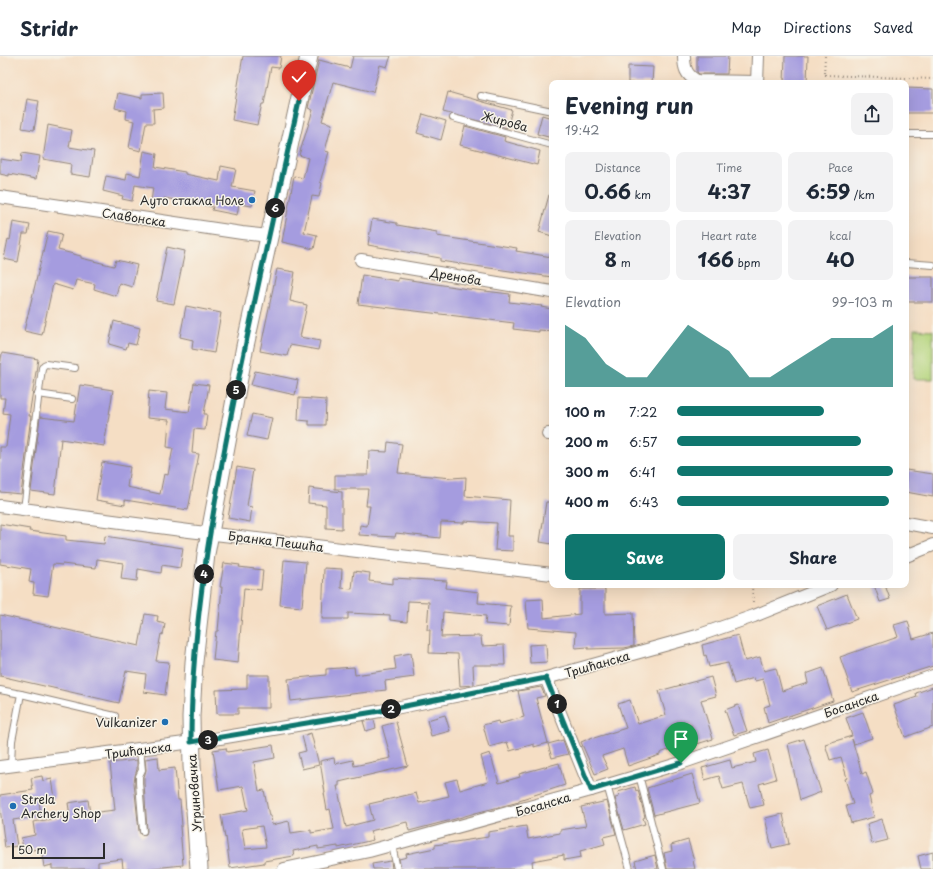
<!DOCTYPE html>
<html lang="en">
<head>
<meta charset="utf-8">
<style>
  :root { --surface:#fff; --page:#f2f2f3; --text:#1f2937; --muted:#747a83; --line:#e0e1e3; --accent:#0f766e }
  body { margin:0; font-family:"Playpen Sans",sans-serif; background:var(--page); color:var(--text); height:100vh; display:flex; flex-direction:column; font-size:15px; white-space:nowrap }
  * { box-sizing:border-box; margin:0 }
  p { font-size:13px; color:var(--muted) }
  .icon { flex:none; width:22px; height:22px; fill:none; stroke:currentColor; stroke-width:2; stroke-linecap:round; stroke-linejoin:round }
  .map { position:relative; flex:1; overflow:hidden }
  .side { position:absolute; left:549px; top:24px; width:360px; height:508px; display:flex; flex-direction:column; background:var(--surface); border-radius:8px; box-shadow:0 4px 16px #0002 }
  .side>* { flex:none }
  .scale { position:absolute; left:12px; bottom:10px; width:93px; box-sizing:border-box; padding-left:4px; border:2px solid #2b2b2b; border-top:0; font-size:11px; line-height:14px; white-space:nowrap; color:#2b2b2b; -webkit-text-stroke:3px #f7f3e8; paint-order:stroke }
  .pin { position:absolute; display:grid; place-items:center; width:34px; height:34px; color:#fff; margin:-41px -17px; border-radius:50% 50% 50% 0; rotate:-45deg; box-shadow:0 0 4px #0007 }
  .pin .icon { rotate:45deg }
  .km { position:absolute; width:20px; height:20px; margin:-10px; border-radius:50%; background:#222; color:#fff; font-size:11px; line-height:20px; text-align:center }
  .round { display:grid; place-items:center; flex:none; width:42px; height:42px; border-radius:8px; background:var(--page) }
  .headline { display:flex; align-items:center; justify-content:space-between; height:68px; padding:0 16px }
  h1 { font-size:22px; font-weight:700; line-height:30px }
  .figures { display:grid; grid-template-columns:repeat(3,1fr); gap:6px; height:68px; padding:4px 16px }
  .figures div { display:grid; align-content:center; border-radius:8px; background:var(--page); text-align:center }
  .figures b { font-size:20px; font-weight:700 }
  .figures small { font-size:11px; font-weight:400 }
  .figures p { font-size:11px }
  .chart { height:112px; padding:8px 16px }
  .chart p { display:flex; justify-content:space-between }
  .chart svg { width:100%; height:72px; margin-top:4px; fill:var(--accent); opacity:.7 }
  .cta { display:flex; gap:8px; margin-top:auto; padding:8px 16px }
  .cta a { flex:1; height:46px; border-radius:8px; background:var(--accent); color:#fff; font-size:16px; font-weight:700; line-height:46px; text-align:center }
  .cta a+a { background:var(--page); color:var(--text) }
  ul { padding:0 16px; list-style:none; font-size:13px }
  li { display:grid; grid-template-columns:64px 48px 1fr; align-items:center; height:30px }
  li i { height:10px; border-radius:5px; background:var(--accent) }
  header { display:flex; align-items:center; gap:24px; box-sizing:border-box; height:56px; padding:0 20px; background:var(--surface); border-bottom:1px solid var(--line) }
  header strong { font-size:19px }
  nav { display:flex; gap:22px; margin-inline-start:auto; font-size:14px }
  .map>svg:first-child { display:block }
  .green { fill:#b4d47c; stroke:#708054 }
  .building { fill:#a59cdf; fill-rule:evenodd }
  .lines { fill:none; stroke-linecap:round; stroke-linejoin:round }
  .service-casing { stroke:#908478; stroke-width:8 }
  .minor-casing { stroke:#908478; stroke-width:14 }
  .secondary-casing { stroke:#908478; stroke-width:19 }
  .path { stroke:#908478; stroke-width:2; stroke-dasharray:1 3; stroke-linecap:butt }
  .service { stroke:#fff; stroke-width:6 }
  .minor { stroke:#fff; stroke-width:12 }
  .secondary { stroke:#fff; stroke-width:17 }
  .route-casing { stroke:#fff; stroke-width:8 }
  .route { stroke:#0f766e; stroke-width:5 }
  .poi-dot { fill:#1f6fb2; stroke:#f7f3e8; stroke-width:1.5 }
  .labels { text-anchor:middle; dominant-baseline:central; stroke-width:3; stroke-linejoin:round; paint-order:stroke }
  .street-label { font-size:12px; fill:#2b2b2b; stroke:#f7f3e8 }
  .poi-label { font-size:12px; fill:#2b2b2b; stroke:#f7f3e8; text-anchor:end }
</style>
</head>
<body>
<header>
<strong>Stridr</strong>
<nav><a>Map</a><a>Directions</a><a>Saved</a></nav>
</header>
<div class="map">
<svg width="933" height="813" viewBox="0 0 933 813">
  <rect width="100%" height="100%" fill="#f7f3e8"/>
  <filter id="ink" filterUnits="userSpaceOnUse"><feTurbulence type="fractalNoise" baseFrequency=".025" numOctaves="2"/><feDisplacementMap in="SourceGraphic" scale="8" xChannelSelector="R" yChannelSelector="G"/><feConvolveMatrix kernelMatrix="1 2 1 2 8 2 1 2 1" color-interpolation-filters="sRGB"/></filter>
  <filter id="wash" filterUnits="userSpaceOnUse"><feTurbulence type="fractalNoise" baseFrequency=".012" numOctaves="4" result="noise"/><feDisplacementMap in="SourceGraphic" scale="16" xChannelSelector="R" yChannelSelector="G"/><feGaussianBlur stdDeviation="0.9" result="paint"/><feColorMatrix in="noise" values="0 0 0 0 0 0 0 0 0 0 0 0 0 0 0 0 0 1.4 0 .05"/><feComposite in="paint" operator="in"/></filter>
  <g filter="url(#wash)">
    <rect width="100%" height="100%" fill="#f5dec4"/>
    <polygon class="green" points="915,273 933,274 933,323 913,323"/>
    <g id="blocks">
      <g class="building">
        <polygon points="243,0 281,0 279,12 271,11 264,48 262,48 257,69 232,64"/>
        <polygon points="353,0 391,0 387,11 380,9 373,36 333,26 322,65 332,68 325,95 329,96 320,126 322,127 319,141 312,140 304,176 317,179 314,193 282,186 294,120 303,122 308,102 299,99 313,54 308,52 319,4 350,12"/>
        <polygon points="697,0 728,0 727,18 699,18 697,16"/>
        <polygon points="785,0 808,0 807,27 784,27"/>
        <polygon points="628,10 653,11 652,27 628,27"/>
        <polygon points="906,32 933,33 933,57 906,57"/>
        <polygon points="448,36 512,54 507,72 443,56"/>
        <polygon points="118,37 142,42 142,38 163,37 164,52 153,53 154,67 146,67 141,95 129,92 134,65 126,63 127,55 115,52"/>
        <polygon points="27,43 39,45 34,74 22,72"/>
        <polygon points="423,58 446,65 441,84 417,77"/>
        <polygon points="542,59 552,62 552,82 537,78"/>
        <polygon points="48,69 72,74 69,91 94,95 90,121 70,118 71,108 43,103"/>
        <polygon points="465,70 505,81 504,85 540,95 537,109 460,89"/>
        <polygon points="144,95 157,98 155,111 185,116 185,118 219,125 221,110 236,113 232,131 255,135 252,150 239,148 237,159 212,154 213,151 164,142 164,146 151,145 153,132 135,129 132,145 122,143 123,140 103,135 106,120 126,124 127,117 140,120"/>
        <polygon points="22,97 40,100 36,123 9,118 9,120 0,118 0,103 21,106"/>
        <polygon points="549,139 552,139 552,180 539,176"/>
        <polygon points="372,163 397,167 397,169 437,176 437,180 517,192 516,195 552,201 552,221 440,205 440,202 368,189"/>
        <polygon points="13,166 30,169 28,178 23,178 18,206 4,203 8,183 10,184"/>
        <polygon points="48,175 62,178 58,194 81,200 81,202 114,210 116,204 137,209 132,231 119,227 116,240 94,233 95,228 76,224 73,234 53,228 42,279 24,275"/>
        <polygon points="167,191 185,195 174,248 156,245"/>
        <polygon points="277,213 295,216 290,245 307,249 300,281 320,285 318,294 290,289 287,300 260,295"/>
        <polygon points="362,219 398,225 398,222 468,233 510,238 509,246 542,250 541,251 552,253 552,275 539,274 539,276 513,273 514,267 358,248"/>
        <rect x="906" y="221" width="27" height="25"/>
        <polygon points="186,250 221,257 214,297 192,293 193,284 180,281"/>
        <polygon points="114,265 140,272 136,289 128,287 126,293 109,288"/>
        <polygon points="2,297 38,303 29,360 31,360 21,438 0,436 0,391 6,391 10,358 3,357 5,342 0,342 0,310"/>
        <polygon points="255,315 298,324 295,339 251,329"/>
        <polygon points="194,327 209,329 204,358 207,358 205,374 194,373 192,397 199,398 188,454 125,444 125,449 96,444 102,406 130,411 127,431 160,438 164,418 168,419 173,392 167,391 169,364 147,362 149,335 167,337 165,353 189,356"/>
        <polygon points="80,329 113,334 104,390 61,383 55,438 31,435 40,361 74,365"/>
        <polygon points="299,342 326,344 325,369 309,369 309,365 298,364"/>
        <polygon points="252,358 272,362 267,384 247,380"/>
        <polygon points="388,386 402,388 398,417 452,422 466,421 465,440 510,444 508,480 513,480 513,495 495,494 497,467 464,465 464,467 441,466 440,482 396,477 395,481 359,479 360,469 367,470 370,450 366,450 368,433 335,433 335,419 368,419 369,395 387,396"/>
        <polygon points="237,411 253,414 247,450 252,451 250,466 228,462"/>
        <polygon points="906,414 933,418 933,441 906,436"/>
        <polygon points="309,432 342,436 342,473 326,472 326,449 308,447"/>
        <polygon points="546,446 552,446 552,488 540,486"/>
        <polygon points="0,468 30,473 29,475 66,480 66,484 104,488 105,480 183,492 180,512 162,509 161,517 138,513 137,525 121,523 123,507 97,503 96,512 62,508 62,509 53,508 48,540 33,538 34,527 29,526 31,513 0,508"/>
        <polygon points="284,504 306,506 302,551 280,549"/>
        <polygon points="224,507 240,509 239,511 263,514 261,534 244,532 238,607 213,604 216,575 218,575 222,531 220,531"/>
        <polygon points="324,512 342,513 341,532 352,533 354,515 370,517 369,525 393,528 393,522 447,525 446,532 479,536 478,547 511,550 509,570 485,568 486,560 443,556 441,581 481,580 482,590 504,589 505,609 473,609 474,629 460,630 458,598 429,597 430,574 427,574 429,546 408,545 407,566 390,564 390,559 348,557 348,563 322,563"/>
        <polygon points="874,529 885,529 890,543 880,546"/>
        <polygon points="580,533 605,533 605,558 633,557 634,590 624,592 588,593 588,591 575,592 576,576 528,572 526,544 543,543 544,562 580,558"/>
        <polygon points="847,538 857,563 827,574 817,550"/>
        <polygon points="145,558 158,560 157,566 165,568 163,579 161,578 156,605 169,606 165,639 144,636 146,618 126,615 119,647 0,620 0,559 139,590"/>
        <polygon points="908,565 913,583 933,577 933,610 852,636 840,601 898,581 894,569"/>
        <polygon points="738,579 745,605 760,601 764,615 776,612 782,635 808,627 806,618 823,612 833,645 768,667 764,651 770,649 763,623 755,625 754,622 734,628 728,607 709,611 706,599 704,600 702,589"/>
        <polygon points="546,588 547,606 530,607 529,589"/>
        <polygon points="411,597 414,621 385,625 386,634 291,645 288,623 326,619 326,613 354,611 355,619 396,613 394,600"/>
        <polygon points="247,619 269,619 269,652 238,652 238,658 217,658 216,634 247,633"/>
        <polygon points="711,621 716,640 701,644 713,683 697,688 691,669 672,675 677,691 660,697 660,699 642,705 628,710 623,693 602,700 608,713 595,718 581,686 593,681 594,682 626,672 618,648 630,644 638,668 666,659 659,635"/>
        <polygon points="541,631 545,640 536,642 548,687 534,691 534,688 510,695 507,686 489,691 483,669 498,665 499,668 524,661 518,635"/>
        <polygon points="933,631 933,671 905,681 894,649 917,641 916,637"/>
        <polygon points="738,649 747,675 734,679 725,654"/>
        <polygon points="863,656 872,682 854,688 852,683 862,718 866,716 873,738 869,740 874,761 851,767 846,750 853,748 845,723 847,722 841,701 830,704 825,688 852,680 846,662"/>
        <polygon points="445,659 450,675 431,680 427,664"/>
        <polygon points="374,664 376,672 366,675 363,665"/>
        <path d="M 396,666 L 408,710 L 339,726 L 339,730 L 337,730 L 346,771 L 373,764 L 369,748 L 416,737 L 419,747 L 449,740 L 445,726 L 457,723 L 460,734 L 488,726 L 481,700 L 490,697 L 499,727 L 520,721 L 519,718 L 559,707 L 565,729 L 519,744 L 519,746 L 475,757 L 455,763 L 409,775 L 407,766 L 370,775 L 373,784 L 338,792 L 338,790 L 318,793 L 318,790 L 293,795 L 294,800 L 264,805 L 264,807 L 230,812 L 226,781 L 225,782 L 221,759 L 248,754 L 243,730 L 219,734 L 213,694 L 226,692 L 227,696 L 273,689 L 275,702 L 254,706 L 259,735 L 264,734 L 269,760 L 271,760 L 272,769 L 289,765 L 291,777 L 311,774 L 311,777 L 334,773 L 330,753 L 327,754 L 324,737 L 325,737 L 320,705 L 334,702 L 335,708 L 353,704 L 354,710 L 391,702 L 382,670 ZM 262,770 L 266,791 L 245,793 L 242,773 Z"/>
        <polygon points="311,677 319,709 302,713 298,697 306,695 302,680"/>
        <polygon points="804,683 821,736 800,744 788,688"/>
        <polygon points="563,684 568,698 552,702 548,688"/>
        <polygon points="768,694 776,723 759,728 764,749 750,752 743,728 723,733 719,720 705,724 702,712 730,704 732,712 756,706 754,698"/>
        <polygon points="158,701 159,714 175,712 178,744 180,744 182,770 180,770 183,809 144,813 123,813 122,803 98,806 98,812 91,813 52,813 52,809 44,811 41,792 24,796 21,782 35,779 33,766 70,760 68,747 88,744 90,757 115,754 110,707 137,704 137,713 135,720 134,727 139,775 141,779 146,778 147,775 144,727 144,721 146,714 145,703"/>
        <polygon points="692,718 700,747 654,759 647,732"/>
        <polygon points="42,720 43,725 52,723 55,742 39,745 41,760 13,764 17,790 5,792 0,752 0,739 33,734 31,722"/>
        <polygon points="635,731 636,735 638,734 645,761 643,762 645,768 624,774 615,742 619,741 618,736"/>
        <polygon points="607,745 616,778 603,781 605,788 580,795 581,801 564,804 564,799 532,805 533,813 401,813 399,803 407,801 406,798 435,792 435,789 488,781 488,776 526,770 528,783 560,777 560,774 586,770 581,751"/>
        <polygon points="783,758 789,788 772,792 765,762"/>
        <polygon points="882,763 888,784 872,788 867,768"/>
        <polygon points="688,784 694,805 693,805 695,813 667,813 664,797 672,795 671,789"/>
        <polygon points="933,796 933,813 921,813 918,800"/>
        <polygon points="655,799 658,813 637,813 635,805"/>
        <polygon points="391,805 392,813 373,813 372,808"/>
      </g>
    </g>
  </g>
  <g filter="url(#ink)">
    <use href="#blocks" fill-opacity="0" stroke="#908478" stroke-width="1"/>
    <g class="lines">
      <defs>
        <g id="service">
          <polyline points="481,40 552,55"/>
          <polyline points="453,62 552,89"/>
          <polyline points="906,78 933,78"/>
          <polyline points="906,207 933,209"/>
          <polyline points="38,338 72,343"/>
          <polyline points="24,453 42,312 44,309 46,308 75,312"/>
          <polyline points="0,634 21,638 12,685 11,710"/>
          <polyline points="21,638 115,660"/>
          <polyline points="140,693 142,714 139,720 139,727 143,775"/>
          <polyline points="639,719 663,813"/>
          <polyline points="607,729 630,813"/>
          <polyline points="392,789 397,813"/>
        </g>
        <g id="minor">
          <path d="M 684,0 C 684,12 686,19 697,25 L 757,26"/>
          <polyline points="757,27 758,0"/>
          <polyline points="0,141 242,177 269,180"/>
          <polyline points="361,204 552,236"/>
          <polyline points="548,378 552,378"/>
          <polyline points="0,450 189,475 552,518"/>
          <polyline points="906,467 933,472"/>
          <polyline points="906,500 933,489"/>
          <polyline points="546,622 591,734"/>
          <polyline points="0,711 208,684 380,655 546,622 697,580 754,560 831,529"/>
          <polyline points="284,813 369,795 591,734 681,707 933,620"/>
        </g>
        <polyline id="secondary" points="199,813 192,710 191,661 194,606 206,498 245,290 309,0"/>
      </defs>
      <use href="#service" class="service-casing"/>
      <use href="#minor" class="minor-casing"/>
      <use href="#secondary" class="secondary-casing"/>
      <g class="path">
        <polyline points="825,0 824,19 933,23"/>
        <polyline points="752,529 753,547"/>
      </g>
      <use href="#service" class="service"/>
      <use href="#minor" class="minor"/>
      <use href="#secondary" class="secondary"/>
    </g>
  </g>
  <g class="lines" filter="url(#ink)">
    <defs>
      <path id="route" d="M 299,45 C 273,160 247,275 225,391 C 207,488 191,587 191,686 L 380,655 L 546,622 L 591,734 L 681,707"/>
    </defs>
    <use href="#route" class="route-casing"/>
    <use href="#route" class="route"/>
  </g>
  <g class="poi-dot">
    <circle cx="252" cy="144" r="4"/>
    <circle cx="165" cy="666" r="4"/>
    <circle cx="13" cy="750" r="4"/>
  </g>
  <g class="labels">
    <g class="street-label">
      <text transform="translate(505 65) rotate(15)">Жирова</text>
      <text transform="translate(134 161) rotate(9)">Славонска</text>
      <text transform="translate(456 220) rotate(10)">Дренова</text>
      <text transform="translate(276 485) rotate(7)">Бранка Пешића</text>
      <text transform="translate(597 608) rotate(-16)">Тршћанска</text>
      <text transform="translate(851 648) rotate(-19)">Босанска</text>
      <text transform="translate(138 694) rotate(-7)">Тршћанска</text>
      <text transform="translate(194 737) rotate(-94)">Угриновачка</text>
      <text transform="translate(543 748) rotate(-16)">Босанска</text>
    </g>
    <g class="poi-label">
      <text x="244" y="144">Ауто стакла Ноле</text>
      <text x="157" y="666">Vulkanizer</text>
      <text x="21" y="743" text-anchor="start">Strela<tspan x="21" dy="14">Archery Shop</tspan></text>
    </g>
  </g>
</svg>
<div class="scale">50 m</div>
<div class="pin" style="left:681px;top:707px;background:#1e9e55"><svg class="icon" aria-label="arrive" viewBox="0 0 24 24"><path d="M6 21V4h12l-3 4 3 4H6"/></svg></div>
<div class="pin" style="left:299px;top:45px;background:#d93025"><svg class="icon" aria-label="check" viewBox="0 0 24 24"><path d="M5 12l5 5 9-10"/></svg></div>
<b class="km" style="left:557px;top:648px">1</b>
<b class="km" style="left:391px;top:653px">2</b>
<b class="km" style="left:208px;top:684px">3</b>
<b class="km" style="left:204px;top:518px">4</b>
<b class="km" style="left:236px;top:334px">5</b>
<b class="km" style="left:275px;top:152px">6</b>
<section class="side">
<div class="headline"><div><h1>Evening run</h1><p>19:42</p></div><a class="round"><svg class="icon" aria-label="share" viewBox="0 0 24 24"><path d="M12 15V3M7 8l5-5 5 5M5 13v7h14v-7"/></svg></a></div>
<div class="figures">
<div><p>Distance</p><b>0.66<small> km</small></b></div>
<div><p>Time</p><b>4:37</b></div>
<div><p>Pace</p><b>6:59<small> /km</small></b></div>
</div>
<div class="figures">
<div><p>Elevation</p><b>8<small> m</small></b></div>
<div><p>Heart rate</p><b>166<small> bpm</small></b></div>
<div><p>kcal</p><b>40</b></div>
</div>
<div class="chart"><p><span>Elevation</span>99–103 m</p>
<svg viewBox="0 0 160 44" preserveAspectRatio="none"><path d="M0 44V6L10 14L20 30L30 38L40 38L50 22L60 6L70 14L80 22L90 38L100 38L110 30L120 22L130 14L140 14L150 14L160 6V44z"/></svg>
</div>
<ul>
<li><b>100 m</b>7:22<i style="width:68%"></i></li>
<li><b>200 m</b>6:57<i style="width:85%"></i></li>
<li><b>300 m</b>6:41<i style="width:100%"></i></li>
<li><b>400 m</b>6:43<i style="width:98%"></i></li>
</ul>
<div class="cta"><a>Save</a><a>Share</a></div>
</section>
</div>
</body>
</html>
